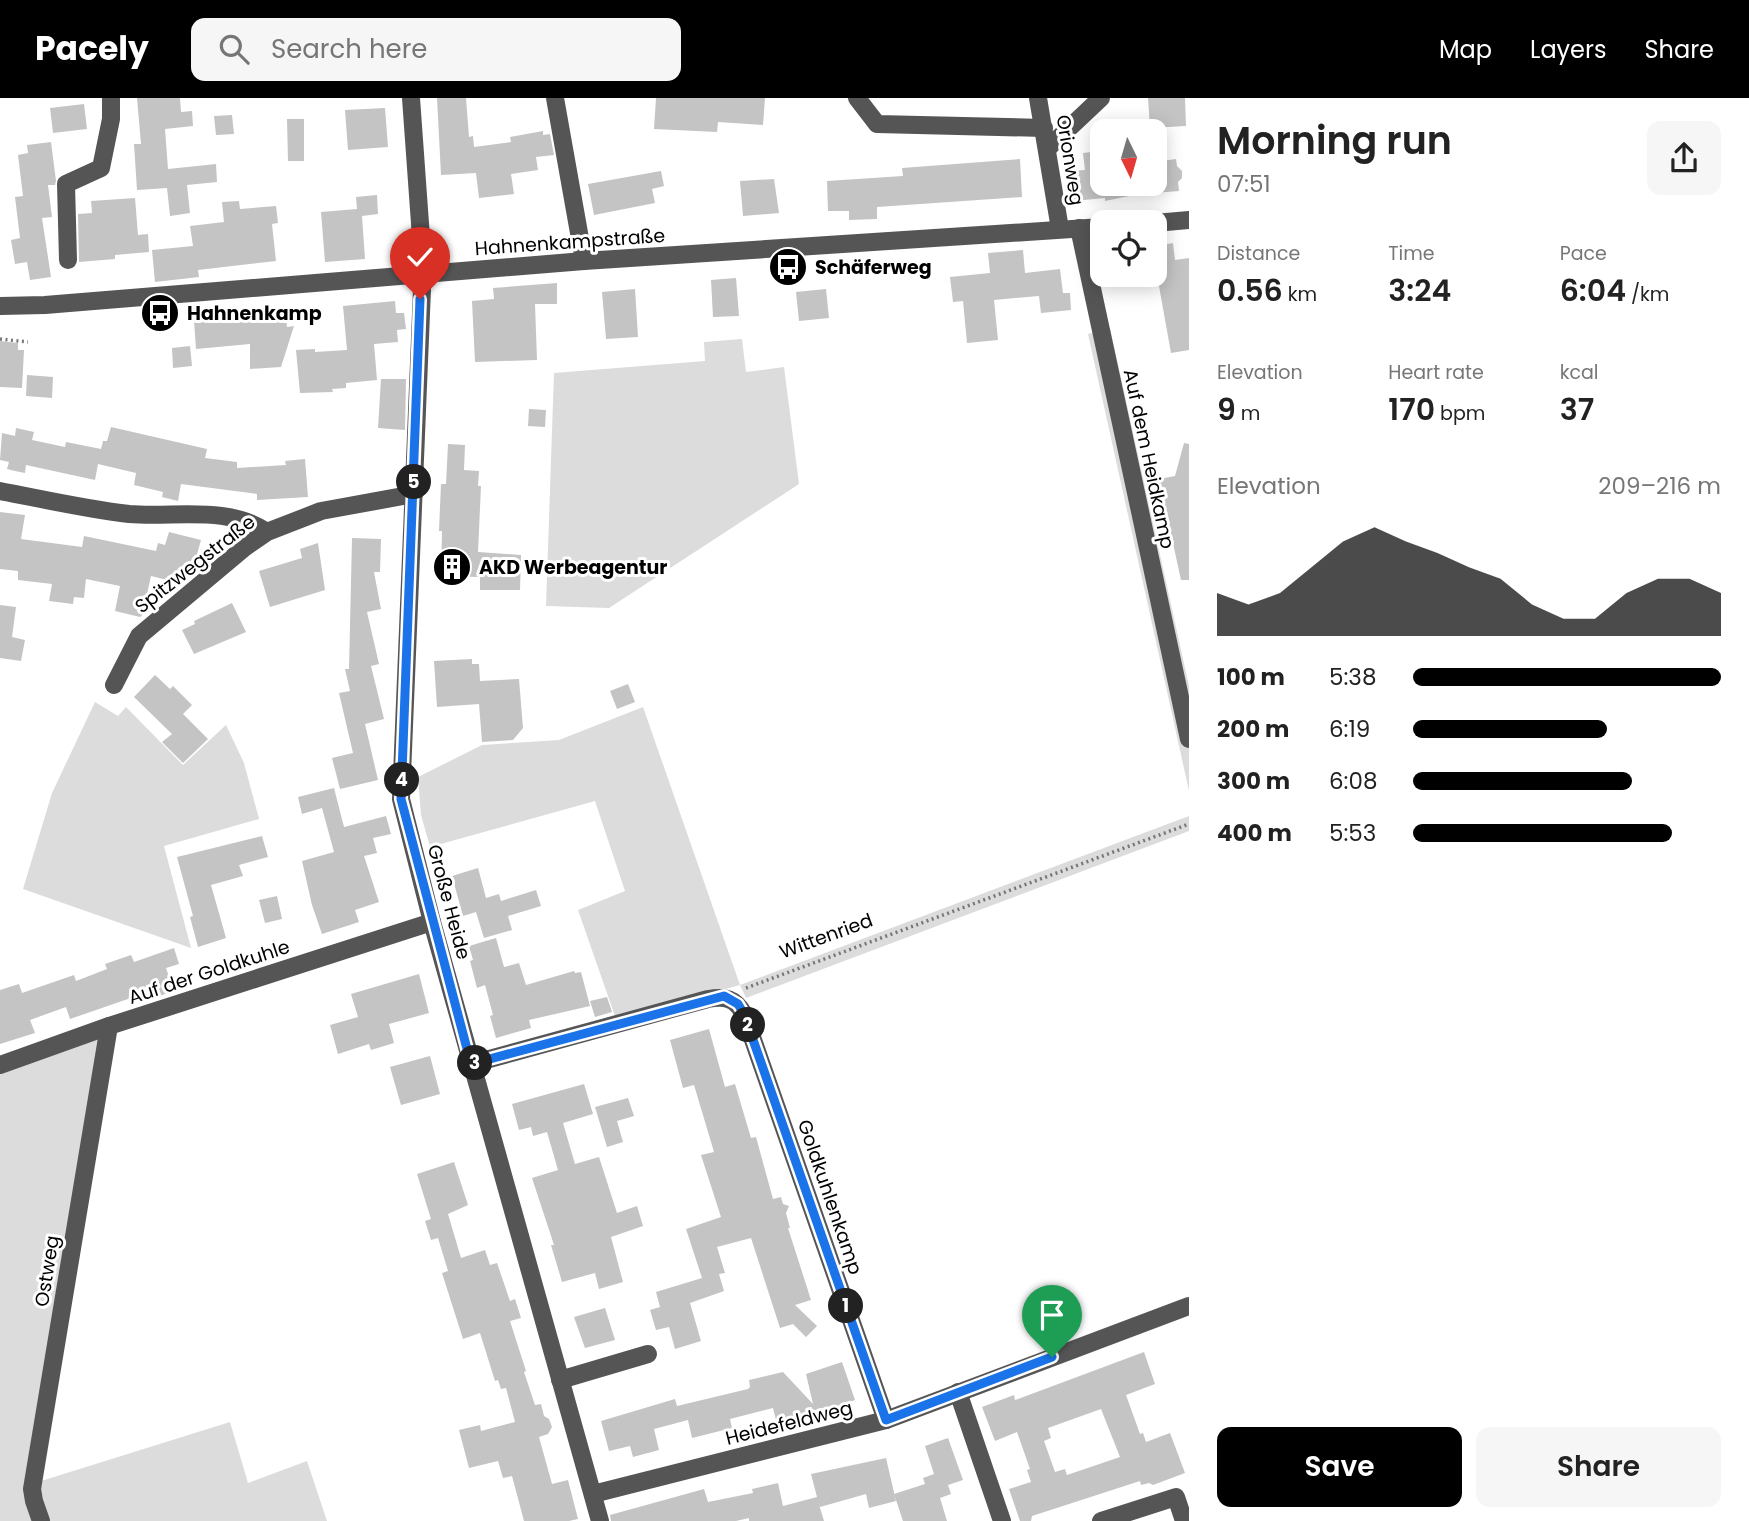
<!DOCTYPE html>
<html lang="en">
<head>
<meta charset="utf-8">
<style>
  :root { --surface:#fff; --page:#f6f6f6; --text:#222; --muted:#767676; --accent:#000 }
  body { margin:0; font-family:Poppins,sans-serif; background:var(--page); color:var(--text); height:100vh; display:flex; flex-direction:column; font-size:26px; white-space:nowrap }
  * { box-sizing:border-box; margin:0 }
  p { font-size:23px; color:var(--muted) }
  .icon { flex:none; width:38px; height:38px; fill:none; stroke:currentColor; stroke-width:2; stroke-linecap:round; stroke-linejoin:round }
  .map { position:relative; flex:1; overflow:hidden }
  .panel { display:flex; flex-direction:column; background:var(--surface); width:560px }
  .panel>* { flex:none }
  .needle { width:46px; rotate:175deg }
  .fabs { position:absolute; left:1090px; top:21px; display:grid; gap:14px }
  .fabs a { display:grid; place-items:center; width:77px; height:77px; border-radius:14px; background:var(--surface); box-shadow:0 4px 18px #0003; font-size:35px }
  .pin { position:absolute; display:grid; place-items:center; width:60px; height:60px; color:#fff; margin:-72px -30px; border-radius:50% 50% 50% 0; rotate:-45deg; box-shadow:0 0 7px #0007 }
  .pin .icon { rotate:45deg }
  .km { position:absolute; width:35px; height:35px; margin:-18px; border-radius:50%; background:#222; color:#fff; font-size:19px; line-height:35px; text-align:center }
  .round { display:grid; place-items:center; flex:none; width:74px; height:74px; border-radius:14px; background:var(--page) }
  .overview { display:flex; align-items:center; justify-content:space-between; height:119px; padding:0 28px }
  h1 { font-size:38px; font-weight:600; line-height:52px }
  .stats { display:grid; grid-template-columns:repeat(3,1fr); gap:10px; height:119px; padding:7px 28px }
  .stats div { display:grid; align-content:center }
  .stats b { font-size:30px; font-weight:600 }
  .stats small { font-size:19px; font-weight:400 }
  .stats p { font-size:19px }
  .chart { height:196px; padding:14px 28px }
  .chart p { display:flex; justify-content:space-between }
  .chart svg { width:100%; height:126px; margin-top:7px; fill:var(--accent); opacity:.7 }
  .primary-button { display:flex; gap:14px; margin-top:auto; padding:14px 28px }
  .primary-button a { flex:1; height:80px; border-radius:14px; background:var(--accent); color:#fff; font-size:28px; font-weight:600; line-height:80px; text-align:center }
  .primary-button a+a { background:var(--page); color:var(--text) }
  ul { padding:0 28px; list-style:none; font-size:23px }
  li { display:grid; grid-template-columns:112px 84px 1fr; align-items:center; height:52px }
  li i { height:18px; border-radius:9px; background:var(--accent) }
  header { display:flex; align-items:center; gap:42px; box-sizing:border-box; height:98px; padding:0 35px; background:var(--accent); color:#fff }
  header strong { font-size:33px }
  nav { display:flex; gap:38px; margin-inline-start:auto; font-size:24px }
  .search { width:490px; height:63px; background:var(--page); display:flex; align-items:center; gap:18px; box-sizing:border-box; padding:0 24px; border-radius:14px; color:var(--muted); font-size:26px }
  main { display:flex; flex:1; min-height:0 }
  .map>svg:first-child { display:block }
  .green { fill:#dcdcdc }
  .building { fill:#c4c4c4; fill-rule:evenodd }
  .lines { fill:none; stroke-linecap:round; stroke-linejoin:round }
  .path { stroke:#777; stroke-width:3.5; stroke-dasharray:2 3.5; stroke-linecap:butt }
  .minor { stroke:#555; stroke-width:18 }
  .route-casing { stroke:#fff; stroke-width:14 }
  .route { stroke:#1a73e8; stroke-width:9 }
  .labels { text-anchor:middle; dominant-baseline:central; stroke-width:6; stroke-linejoin:round; paint-order:stroke }
  .street-label { font-size:19px; fill:#000; stroke:#fff }
  .poi-label { font-size:19px; font-weight:bold; fill:#000; stroke:#fff; text-anchor:start }
</style>
</head>
<body>
<header>
<strong>Pacely</strong>
<div class="search"><svg class="icon" aria-label="search" viewBox="0 0 24 24"><circle cx="10" cy="10" r="6"/><path d="M15 15l6 6"/></svg>Search here</div>
<nav><a>Map</a><a>Layers</a><a>Share</a></nav>
</header>
<main>
<div class="map">
<svg width="1189" height="1423" viewBox="0 0 1189 1423">
  <rect width="100%" height="100%" fill="#fff"/>
  <g class="green">
    <polygon points="1110,230 1189,588 1189,693 1088,236"/>
    <polygon points="742,241 746,274 784,269 799,386 609,510 546,508 554,275 705,263 704,244"/>
    <polygon points="95,604 118,618 126,609 183,667 226,627 244,665 259,721 164,748 191,850 23,791 52,695"/>
    <polygon points="643,609 740,887 1189,718 1189,733 746,900 740,887 616,921 578,812 625,793 595,703 430,749 421,717 418,679 482,647 559,642"/>
    <polygon points="115,935 38,1384 230,1324 248,1385 307,1363 327,1423 0,1423 0,974"/>
  </g>
  <g class="building">
    <polygon points="137,0 180,0 181,14 192,13 193,28 165,31 168,71 216,66 217,84 187,87 190,115 170,118 167,90 137,92 134,46 141,46"/>
    <polygon points="437,0 466,0 469,39 473,38 474,49 511,44 510,39 543,33 543,37 550,36 554,57 536,59 538,72 511,76 514,96 479,100 476,75 441,77"/>
    <polygon points="656,0 765,0 763,27 718,24 717,34 654,31"/>
    <polygon points="1148,0 1185,0 1186,28 1150,30"/>
    <polygon points="84,6 87,31 53,35 50,10"/>
    <polygon points="385,10 388,49 348,52 345,12"/>
    <polygon points="232,17 234,36 216,37 214,18"/>
    <polygon points="287,21 304,21 304,63 288,63"/>
    <polygon points="51,44 56,83 55,87 48,87 52,119 42,120 51,179 30,182 27,164 15,166 11,142 20,140 15,99 23,98 18,57 28,55 27,47"/>
    <polygon points="1099,53 1102,86 1134,86 1134,97 1105,103 1105,100 1074,103 1070,73 1085,72 1083,55"/>
    <polygon points="1020,61 1022,99 877,109 877,121 849,122 849,113 828,113 827,83 903,78 902,70"/>
    <polygon points="1176,61 1177,68 1182,73 1182,80 1178,84 1179,93 1155,95 1155,69 1161,63"/>
    <polygon points="661,73 664,88 652,91 655,105 594,117 588,86"/>
    <polygon points="774,81 779,115 743,118 740,83"/>
    <polygon points="377,97 378,116 362,118 365,161 325,164 321,114 357,111 356,99"/>
    <polygon points="135,100 138,137 148,136 149,154 115,157 115,161 79,164 78,116 92,115 91,103"/>
    <polygon points="239,103 240,111 276,108 278,125 272,126 276,163 198,172 199,179 155,184 152,152 193,148 190,128 224,124 222,104"/>
    <polygon points="1173,145 1175,162 1189,160 1189,252 1171,255 1157,177 1161,177 1157,148"/>
    <polygon points="1023,152 1025,175 1060,171 1063,195 1070,195 1071,212 1041,215 1039,198 994,202 998,242 967,245 963,203 953,204 950,179 990,175 988,155"/>
    <polygon points="736,180 739,218 713,219 711,182"/>
    <polygon points="557,185 557,206 535,206 537,262 475,264 472,203 494,201 493,190"/>
    <polygon points="635,191 638,239 606,241 602,194"/>
    <polygon points="826,191 829,220 799,223 796,194"/>
    <polygon points="395,203 396,215 404,215 406,231 397,232 398,244 374,246 377,282 346,285 346,290 332,291 333,294 300,295 296,252 315,251 315,254 347,252 343,208"/>
    <polygon points="286,217 287,229 294,228 281,269 250,271 250,246 196,251 194,223"/>
    <polygon points="0,243 18,245 18,252 24,252 22,290 0,289"/>
    <polygon points="190,248 192,268 173,270 172,250"/>
    <polygon points="27,277 53,279 52,300 26,298"/>
    <polygon points="381,281 406,281 405,332 378,330"/>
    <polygon points="529,311 546,312 545,329 528,328"/>
    <polygon points="111,329 207,351 205,360 237,364 237,370 286,367 285,363 305,361 308,399 257,402 257,396 181,386 178,403 162,399 163,394 134,387 136,375 98,366 95,382 26,367 25,375 15,373 7,371 9,364 0,362 2,335 15,338 16,330 34,334 32,342 65,349 66,344 101,351 103,343 107,343"/>
    <polygon points="1184,345 1189,346 1189,482 1181,482 1159,381 1175,378"/>
    <polygon points="448,346 465,347 464,372 479,373 478,388 481,388 478,454 521,457 520,492 480,492 480,479 441,478 442,433 439,433 441,386 446,386"/>
    <polygon points="0,414 25,417 21,441 82,449 84,438 156,453 158,445 165,447 169,434 201,442 193,471 183,468 179,485 151,478 145,505 151,509 140,519 115,513 120,488 86,481 84,500 74,499 73,506 49,503 52,486 18,482 18,473 0,471"/>
    <polygon points="352,440 381,441 380,474 374,474 381,511 367,514 379,566 371,568 384,621 365,626 378,682 340,691 332,660 353,655 339,595 350,593 345,571 349,571"/>
    <polygon points="318,445 325,492 270,509 259,473 302,460 300,451"/>
    <polygon points="232,505 246,534 194,556 182,532 195,526 194,523"/>
    <polygon points="0,507 16,509 12,539 25,542 21,563 0,560"/>
    <polygon points="472,561 472,566 479,566 480,583 519,581 523,630 513,642 482,644 479,606 437,609 434,563"/>
    <polygon points="155,577 170,591 173,588 192,607 183,616 208,641 183,665 162,644 172,636 134,599"/>
    <polygon points="628,586 635,604 617,611 610,593"/>
    <polygon points="334,690 344,729 386,718 391,736 373,740 377,755 364,758 379,804 355,812 359,824 322,836 312,807 302,763 334,754 322,710 302,716 298,699"/>
    <polygon points="262,738 268,759 239,767 243,778 211,787 226,840 198,849 190,819 193,818 177,759"/>
    <polygon points="478,770 486,800 499,796 501,803 536,792 541,808 508,818 512,832 484,840 476,814 463,818 452,778"/>
    <polygon points="277,798 282,821 265,825 259,802"/>
    <polygon points="496,840 504,869 519,865 526,887 574,873 575,875 581,874 590,908 529,922 531,930 496,940 490,918 493,917 485,887 477,890 470,863 473,862 469,848"/>
    <polygon points="174,850 179,866 166,870 174,893 156,899 154,892 70,921 66,909 30,922 35,935 0,946 0,892 19,886 22,895 74,877 76,883 107,871 105,866 131,857 134,864"/>
    <polygon points="419,876 429,915 389,926 394,945 371,952 369,946 338,956 330,927 358,919 351,896"/>
    <polygon points="607,899 612,914 595,919 590,903"/>
    <polygon points="709,931 725,989 735,986 751,1040 756,1039 773,1101 781,1099 783,1106 789,1108 786,1115 790,1130 788,1130 811,1202 795,1207 817,1228 806,1239 793,1226 780,1230 751,1140 717,1149 725,1175 719,1176 724,1193 690,1205 701,1243 675,1251 669,1229 656,1232 650,1212 660,1209 656,1194 702,1180 686,1131 721,1119 701,1057 714,1054 694,987 683,990 670,942"/>
    <polygon points="430,958 440,996 401,1007 390,969"/>
    <polygon points="584,986 593,1016 563,1025 575,1066 599,1059 617,1115 637,1108 643,1128 611,1139 623,1184 599,1191 595,1175 562,1184 551,1147 554,1147 532,1080 558,1072 547,1034 533,1038 531,1029 519,1032 512,1006"/>
    <polygon points="628,1000 634,1018 617,1023 623,1044 607,1049 595,1009"/>
    <polygon points="454,1064 468,1107 448,1116 461,1160 485,1152 490,1167 497,1165 510,1203 515,1201 521,1220 510,1223 526,1273 524,1274 535,1307 541,1306 544,1318 549,1321 552,1329 548,1336 539,1339 552,1386 568,1382 578,1421 569,1423 524,1423 512,1378 503,1380 498,1363 469,1370 459,1332 480,1327 481,1333 515,1324 506,1290 501,1291 498,1282 495,1283 480,1235 463,1241 442,1175 448,1173 438,1140 431,1142 425,1123 431,1121 417,1076"/>
    <polygon points="605,1210 615,1242 585,1250 574,1219"/>
    <path d="M 1144,1254 L 1155,1286 L 1126,1297 L 1140,1336 L 1143,1335 L 1146,1344 L 1170,1335 L 1185,1375 L 1153,1387 L 1149,1385 L 1141,1387 L 1140,1383 L 1032,1418 L 1031,1423 L 1020,1423 L 1009,1391 L 1031,1384 L 1027,1372 L 1030,1371 L 1017,1334 L 995,1343 L 982,1309 L 1014,1297 L 1015,1302 ZM 1101,1311 L 1120,1359 L 1067,1377 L 1065,1371 L 1055,1374 L 1044,1343 L 1051,1340 L 1048,1330 Z"/>
    <polygon points="842,1264 855,1302 829,1312 827,1309 776,1322 773,1310 730,1321 732,1330 692,1340 688,1322 654,1331 659,1352 633,1359 630,1348 609,1353 601,1323 675,1301 677,1308 748,1291 750,1289 749,1282 783,1274 813,1306 806,1276"/>
    <polygon points="948,1340 963,1382 948,1387 951,1396 940,1400 947,1423 903,1423 894,1396 925,1386 923,1380 934,1376 925,1348"/>
    <polygon points="886,1360 896,1403 869,1410 866,1396 820,1409 818,1403 824,1423 749,1423 749,1420 736,1423 611,1423 610,1417 704,1391 708,1404 753,1395 752,1391 778,1385 783,1408 817,1399 811,1376"/>
  </g>
  <g class="lines">
    <g class="path">
      <polyline points="0,241 28,244"/>
      <polyline points="746,890 1189,726"/>
    </g>
    <g class="minor">
      <polyline points="411,0 423,167 401,701 432,824 600,1423"/>
      <polyline points="555,0 584,163"/>
      <polyline points="857,0 877,26 1044,30"/>
      <polyline points="1038,0 1060,131"/>
      <polyline points="1048,50 1101,0"/>
      <polyline points="1155,125 1189,122"/>
      <polyline points="1079,130 1189,641"/>
      <polyline points="68,162 66,86 101,70 111,21 111,0"/>
      <polyline points="0,208 45,207 584,163 1102,129"/>
      <path d="M 0,393 C 42,401 86,411 129,416 C 174,420 228,407 267,434"/>
      <polyline points="114,587 139,538 244,450 267,434 321,413 414,396"/>
      <path d="M 471,966 L 708,901 C 725,898 735,900 744,916 L 886,1322"/>
      <polyline points="0,967 109,928 432,824"/>
      <polyline points="560,1282 648,1256"/>
      <polyline points="958,1294 1002,1423"/>
      <polyline points="593,1396 886,1322 1189,1208"/>
      <polyline points="41,1423 34,1403 32,1391 109,928"/>
      <polyline points="1101,1423 1176,1399 1184,1423"/>
    </g>
  </g>
  <g class="lines">
    <defs>
      <polyline id="route" points="420,201 401,701 471,966 724,898 738,906 744,916 886,1322 1052,1259"/>
    </defs>
    <use href="#route" class="route-casing"/>
    <use href="#route" class="route"/>
  </g>
  <defs>
    <symbol id="bus-disc" viewBox="-11 -11 22 22"><circle r="9.5" fill="#000" stroke="#fff"/><path d="M-5-6H5V4H4V6H2V4H-2V6H-4V4H-5ZM-3.5-4V0h7V-4ZM-3.5 1.2v1.5H-2V1.2ZM2 1.2v1.5H3.5V1.2Z" fill="#fff"/></symbol>
    <symbol id="building-disc" viewBox="-11 -11 22 22"><circle r="9.5" fill="#000" stroke="#fff"/><path d="M-4-6H4V6H1V3H-1V6H-4ZM-2.5-4.3h1.7v1.8h-1.7ZM.8-4.3h1.7v1.8H.8ZM-2.5-1h1.7V.8h-1.7ZM.8-1h1.7V.8H.8Z" fill="#fff"/></symbol>
  </defs>
  <g fill-rule="evenodd">
    <use href="#bus-disc" x="766" y="147" width="44" height="44"/>
    <use href="#bus-disc" x="138" y="193" width="44" height="44"/>
    <use href="#building-disc" x="430" y="447" width="44" height="44"/>
  </g>
  <g class="labels">
    <g class="street-label">
      <text transform="translate(1070 62) rotate(81)">Orionweg</text>
      <text transform="translate(570 144) rotate(-4)">Hahnenkampstraße</text>
      <text transform="translate(1149 361) rotate(78)">Auf dem Heidkamp</text>
      <text transform="translate(195 466) rotate(-38)">Spitzwegstraße</text>
      <text transform="translate(449 804) rotate(75)">Große Heide</text>
      <text transform="translate(826 838) rotate(-20)">Wittenried</text>
      <text transform="translate(209 874) rotate(-18)">Auf der Goldkuhle</text>
      <text transform="translate(830 1099) rotate(71)">Goldkuhlenkamp</text>
      <text transform="translate(47 1173) rotate(-81)">Ostweg</text>
      <text transform="translate(789 1325) rotate(-14)">Heidefeldweg</text>
    </g>
    <g class="poi-label">
      <text x="815" y="169">Schäferweg</text>
      <text x="187" y="215">Hahnenkamp</text>
      <text x="479" y="469">AKD Werbeagentur</text>
    </g>
  </g>
</svg>
<div class="fabs">
<a><svg class="needle" viewBox="-14 -14 28 28"><path d="M0-13l5 13h-10z" fill="#e53935"/><path d="M0 13l5-13h-10z" fill="#767676"/></svg></a>
<a><svg class="icon" aria-label="locate" viewBox="0 0 24 24"><circle cx="12" cy="12" r="6"/><path d="M12 2v4M12 18v4M2 12h4M18 12h4"/></svg></a>
</div>
<div class="pin" style="left:1052px;top:1259px;background:#1e9e55"><svg class="icon" aria-label="arrive" viewBox="0 0 24 24"><path d="M6 21V4h12l-3 4 3 4H6"/></svg></div>
<div class="pin" style="left:420px;top:201px;background:#d93025"><svg class="icon" aria-label="check" viewBox="0 0 24 24"><path d="M5 12l5 5 9-10"/></svg></div>
<b class="km" style="left:846px;top:1208px">1</b>
<b class="km" style="left:748px;top:927px">2</b>
<b class="km" style="left:475px;top:965px">3</b>
<b class="km" style="left:402px;top:682px">4</b>
<b class="km" style="left:414px;top:384px">5</b>
</div>
<section class="panel">
<div class="overview"><div><h1>Morning run</h1><p>07:51</p></div><a class="round"><svg class="icon" aria-label="share" viewBox="0 0 24 24"><path d="M12 15V3M7 8l5-5 5 5M5 13v7h14v-7"/></svg></a></div>
<div class="stats">
<div><p>Distance</p><b>0.56<small> km</small></b></div>
<div><p>Time</p><b>3:24</b></div>
<div><p>Pace</p><b>6:04<small> /km</small></b></div>
</div>
<div class="stats">
<div><p>Elevation</p><b>9<small> m</small></b></div>
<div><p>Heart rate</p><b>170<small> bpm</small></b></div>
<div><p>kcal</p><b>37</b></div>
</div>
<div class="chart"><p><span>Elevation</span>209–216 m</p>
<svg viewBox="0 0 160 44" preserveAspectRatio="none"><path d="M0 44V29L10 33L20 29L30 20L40 11L50 6L60 11L70 15L80 20L90 24L100 33L110 38L120 38L130 29L140 24L150 24L160 29V44z"/></svg>
</div>
<ul>
<li><b>100 m</b>5:38<i style="width:100%"></i></li>
<li><b>200 m</b>6:19<i style="width:63%"></i></li>
<li><b>300 m</b>6:08<i style="width:71%"></i></li>
<li><b>400 m</b>5:53<i style="width:84%"></i></li>
</ul>
<div class="primary-button"><a>Save</a><a>Share</a></div>
</section>
</main>
</body>
</html>
